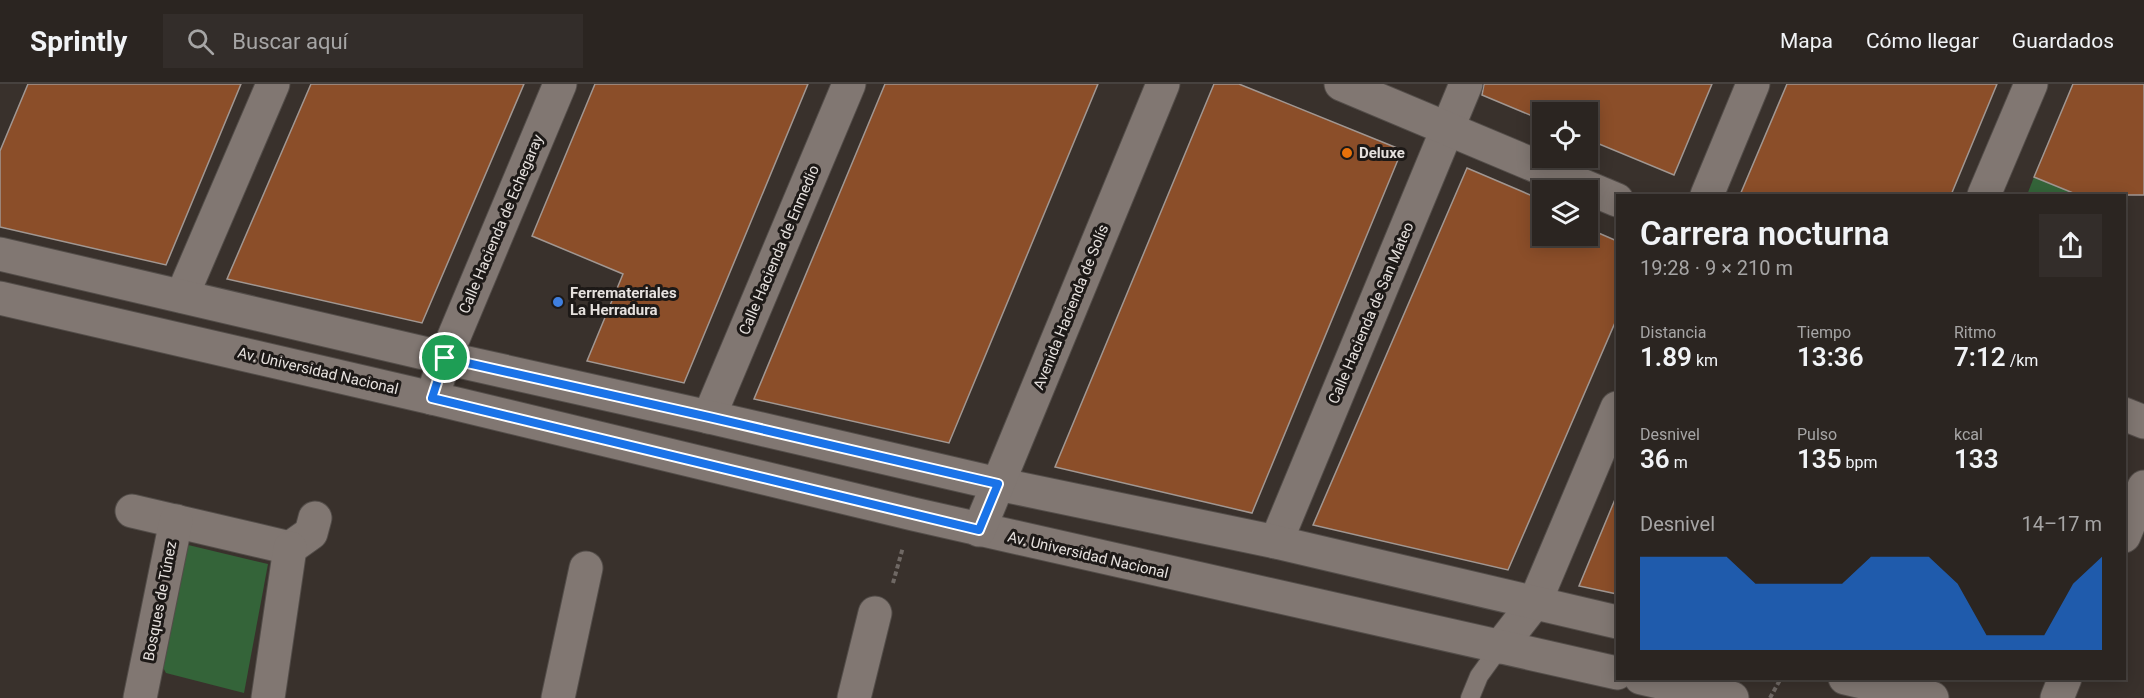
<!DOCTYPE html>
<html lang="es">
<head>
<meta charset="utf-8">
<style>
  :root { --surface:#2b2521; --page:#332d2a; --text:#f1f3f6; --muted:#a6a5a5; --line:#47423f; --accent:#1a73e8 }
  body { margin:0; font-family:Roboto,sans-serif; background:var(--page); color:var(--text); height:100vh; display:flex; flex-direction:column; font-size:22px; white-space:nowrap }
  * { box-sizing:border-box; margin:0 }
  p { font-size:20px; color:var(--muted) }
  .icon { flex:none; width:33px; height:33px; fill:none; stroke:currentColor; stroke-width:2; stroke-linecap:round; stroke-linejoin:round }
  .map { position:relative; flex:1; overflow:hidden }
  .drawer { position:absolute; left:1616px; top:110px; width:510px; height:486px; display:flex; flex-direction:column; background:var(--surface); border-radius:0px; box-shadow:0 3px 15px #0003,0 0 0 2px var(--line) }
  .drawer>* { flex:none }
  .buttons { position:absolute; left:1532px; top:18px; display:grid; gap:12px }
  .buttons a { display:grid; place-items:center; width:66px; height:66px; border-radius:0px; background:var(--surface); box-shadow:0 3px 15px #0003,0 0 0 2px var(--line); font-size:30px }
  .pin { position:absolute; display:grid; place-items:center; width:51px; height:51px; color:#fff; margin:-26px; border:3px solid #fff; border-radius:50%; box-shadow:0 2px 6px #0007 }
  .round { display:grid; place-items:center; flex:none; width:63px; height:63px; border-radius:0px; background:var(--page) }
  .overview { display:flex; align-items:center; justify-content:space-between; height:102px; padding:0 24px }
  h1 { font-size:33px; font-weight:600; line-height:45px }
  .metrics { display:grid; grid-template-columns:repeat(3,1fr); gap:9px; height:102px; padding:6px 24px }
  .metrics div { display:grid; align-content:center }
  .metrics b { font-size:26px; font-weight:600 }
  .metrics small { font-size:16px; font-weight:400 }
  .metrics p { font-size:16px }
  .chart { height:168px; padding:12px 24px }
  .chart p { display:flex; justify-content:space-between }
  .chart svg { width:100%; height:108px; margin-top:6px; fill:var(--accent); opacity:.7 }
  header { display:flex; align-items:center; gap:36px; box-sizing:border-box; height:84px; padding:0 30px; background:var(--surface); border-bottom:2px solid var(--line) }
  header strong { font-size:28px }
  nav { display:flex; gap:33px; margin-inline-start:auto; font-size:21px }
  .search { width:420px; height:54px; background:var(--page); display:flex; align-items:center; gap:15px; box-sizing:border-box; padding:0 21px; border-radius:0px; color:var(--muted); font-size:22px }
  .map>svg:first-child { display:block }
  .green { fill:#346439 }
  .building { fill:#8b4e29; stroke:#a19792; stroke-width:1.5 }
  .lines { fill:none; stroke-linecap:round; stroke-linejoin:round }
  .lane-casing { stroke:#534d49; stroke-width:20 }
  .street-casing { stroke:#534d49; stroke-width:35 }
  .secondary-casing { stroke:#534d49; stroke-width:35 }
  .path { stroke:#6f6864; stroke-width:4; stroke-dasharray:4.5 3; stroke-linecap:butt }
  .lane { stroke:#817772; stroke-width:18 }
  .street { stroke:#817772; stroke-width:33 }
  .secondary { stroke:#817772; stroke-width:33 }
  .route-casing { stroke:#fff; stroke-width:12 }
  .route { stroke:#1a73e8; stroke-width:8 }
  .food-dot { fill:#e8710a; stroke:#1d1917; stroke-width:2 }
  .shop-dot { fill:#3f7fe0; stroke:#1d1917; stroke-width:2 }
  .labels { text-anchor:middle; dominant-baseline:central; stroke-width:6; stroke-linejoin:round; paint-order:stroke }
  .poi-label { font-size:15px; font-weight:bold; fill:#e6e1de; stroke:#1d1917; text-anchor:start }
  .street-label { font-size:15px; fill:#e6e1de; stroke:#1d1917 }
</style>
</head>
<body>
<header>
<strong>Sprintly</strong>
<div class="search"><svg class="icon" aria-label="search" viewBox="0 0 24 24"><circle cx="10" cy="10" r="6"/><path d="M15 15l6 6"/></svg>Buscar aquí</div>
<nav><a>Mapa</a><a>Cómo llegar</a><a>Guardados</a></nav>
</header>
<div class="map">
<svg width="2144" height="614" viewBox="0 0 2144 614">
  <rect width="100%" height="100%" fill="#39312c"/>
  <g class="green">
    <polygon points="2034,93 2078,111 2027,111"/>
    <polygon points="184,460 268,480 244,609 166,589 159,576"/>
  </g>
  <g class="building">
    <polygon points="28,0 241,0 166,181 0,143 0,67"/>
    <polygon points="311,0 524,0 422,239 227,195"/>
    <polygon points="595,0 808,0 684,299 587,277 623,190 532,152"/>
    <polygon points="885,0 1098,0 949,359 754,315"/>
    <polygon points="1214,0 1239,0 1402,66 1252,429 1055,383"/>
    <polygon points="1484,0 1712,0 1674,91 1587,55 1587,28 1542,28 1542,36 1482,11"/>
    <polygon points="1787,0 1997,0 1951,111 1740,111"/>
    <polygon points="2073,0 2144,0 2144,111 2078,111 2034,93"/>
    <polygon points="1467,84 1542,116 1542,152 1587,152 1587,144 1617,157 1617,234 1508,486 1313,441"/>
    <polygon points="1616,413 1617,413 1617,510 1579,502"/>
  </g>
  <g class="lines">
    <defs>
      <polyline id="lane" points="1470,614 1479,592 1500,563"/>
      <g id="street">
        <polyline points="1707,111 1753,0"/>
        <polyline points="1984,111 2031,0"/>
        <polyline points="182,212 273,0"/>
        <polyline points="432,314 445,274 560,0"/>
        <polyline points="709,333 849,0"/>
        <polyline points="132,427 290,464"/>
        <polyline points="2124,452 2144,403"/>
        <polyline points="1276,458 1466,0"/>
        <polyline points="290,464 311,449 315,434"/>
        <polyline points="1500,563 1535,518 1617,324"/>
        <polyline points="140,614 176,437"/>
        <polyline points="268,614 290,464"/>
        <polyline points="558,614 586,484"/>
        <polyline points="854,614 875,529"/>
        <polyline points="2057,614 2065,594"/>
      </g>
      <g id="secondary">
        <polyline points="1341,0 1617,116"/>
        <polyline points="0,170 445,274 709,333 998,400 1276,458 1617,538"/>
        <polyline points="0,214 432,314 913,430 1617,589"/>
        <polyline points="2124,330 2144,338"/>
        <polyline points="979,446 1163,0"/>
        <polyline points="1641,594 1732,614"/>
        <polyline points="1845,594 1932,614"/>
      </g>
    </defs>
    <use href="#lane" class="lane-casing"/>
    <use href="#street" class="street-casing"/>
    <use href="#secondary" class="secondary-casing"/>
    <g class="path">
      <polyline points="893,499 903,463"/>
      <polyline points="1770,614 1781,594"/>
    </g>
    <use href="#lane" class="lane"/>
    <use href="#street" class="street"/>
    <use href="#secondary" class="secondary"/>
  </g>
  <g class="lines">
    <defs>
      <polygon id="route" points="445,274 709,333 998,400 979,446 432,314"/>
    </defs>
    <use href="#route" class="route-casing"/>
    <use href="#route" class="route"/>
  </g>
  <circle class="food-dot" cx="1347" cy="69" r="6"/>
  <circle class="shop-dot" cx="558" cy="218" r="6"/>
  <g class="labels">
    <g class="poi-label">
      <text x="1359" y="69">Deluxe</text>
      <text x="570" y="209">Ferremateriales<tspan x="570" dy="17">La Herradura</tspan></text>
    </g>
    <g class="street-label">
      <text transform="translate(501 140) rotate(-67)">Calle Hacienda de Echegaray</text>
      <text transform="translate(779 166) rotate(-67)">Calle Hacienda de Enmedio</text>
      <text transform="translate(1071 223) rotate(-68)">Avenida Hacienda de Solís</text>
      <text transform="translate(1371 229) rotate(-67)">Calle Hacienda de San Mateo</text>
      <text transform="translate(318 287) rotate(13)">Av. Universidad Nacional</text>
      <text transform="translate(1088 471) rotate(13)">Av. Universidad Nacional</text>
      <text transform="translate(160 517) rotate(-79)">Bosques de Túnez</text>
    </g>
  </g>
</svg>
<div class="buttons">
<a><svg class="icon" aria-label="locate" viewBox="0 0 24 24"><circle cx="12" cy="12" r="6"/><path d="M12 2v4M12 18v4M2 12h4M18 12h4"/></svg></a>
<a><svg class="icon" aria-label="layers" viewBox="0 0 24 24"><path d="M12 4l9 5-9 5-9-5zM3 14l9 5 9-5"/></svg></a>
</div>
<div class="pin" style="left:445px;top:274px;background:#1e9e55"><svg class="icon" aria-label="arrive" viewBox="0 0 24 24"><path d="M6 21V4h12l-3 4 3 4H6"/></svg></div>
<section class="drawer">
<div class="overview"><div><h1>Carrera nocturna</h1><p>19:28 · 9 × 210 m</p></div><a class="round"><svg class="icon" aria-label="share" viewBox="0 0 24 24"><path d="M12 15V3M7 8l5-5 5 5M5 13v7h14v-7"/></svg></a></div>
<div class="metrics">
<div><p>Distancia</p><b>1.89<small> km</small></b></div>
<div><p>Tiempo</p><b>13:36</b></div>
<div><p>Ritmo</p><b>7:12<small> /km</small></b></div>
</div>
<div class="metrics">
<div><p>Desnivel</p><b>36<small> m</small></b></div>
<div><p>Pulso</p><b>135<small> bpm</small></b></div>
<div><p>kcal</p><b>133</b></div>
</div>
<div class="chart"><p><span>Desnivel</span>14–17 m</p>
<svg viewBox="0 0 160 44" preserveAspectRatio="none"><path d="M0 44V6L10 6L20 6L30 6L40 17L50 17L60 17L70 17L80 6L90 6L100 6L110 17L120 38L130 38L140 38L150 17L160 6V44z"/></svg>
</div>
</section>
</div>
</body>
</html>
